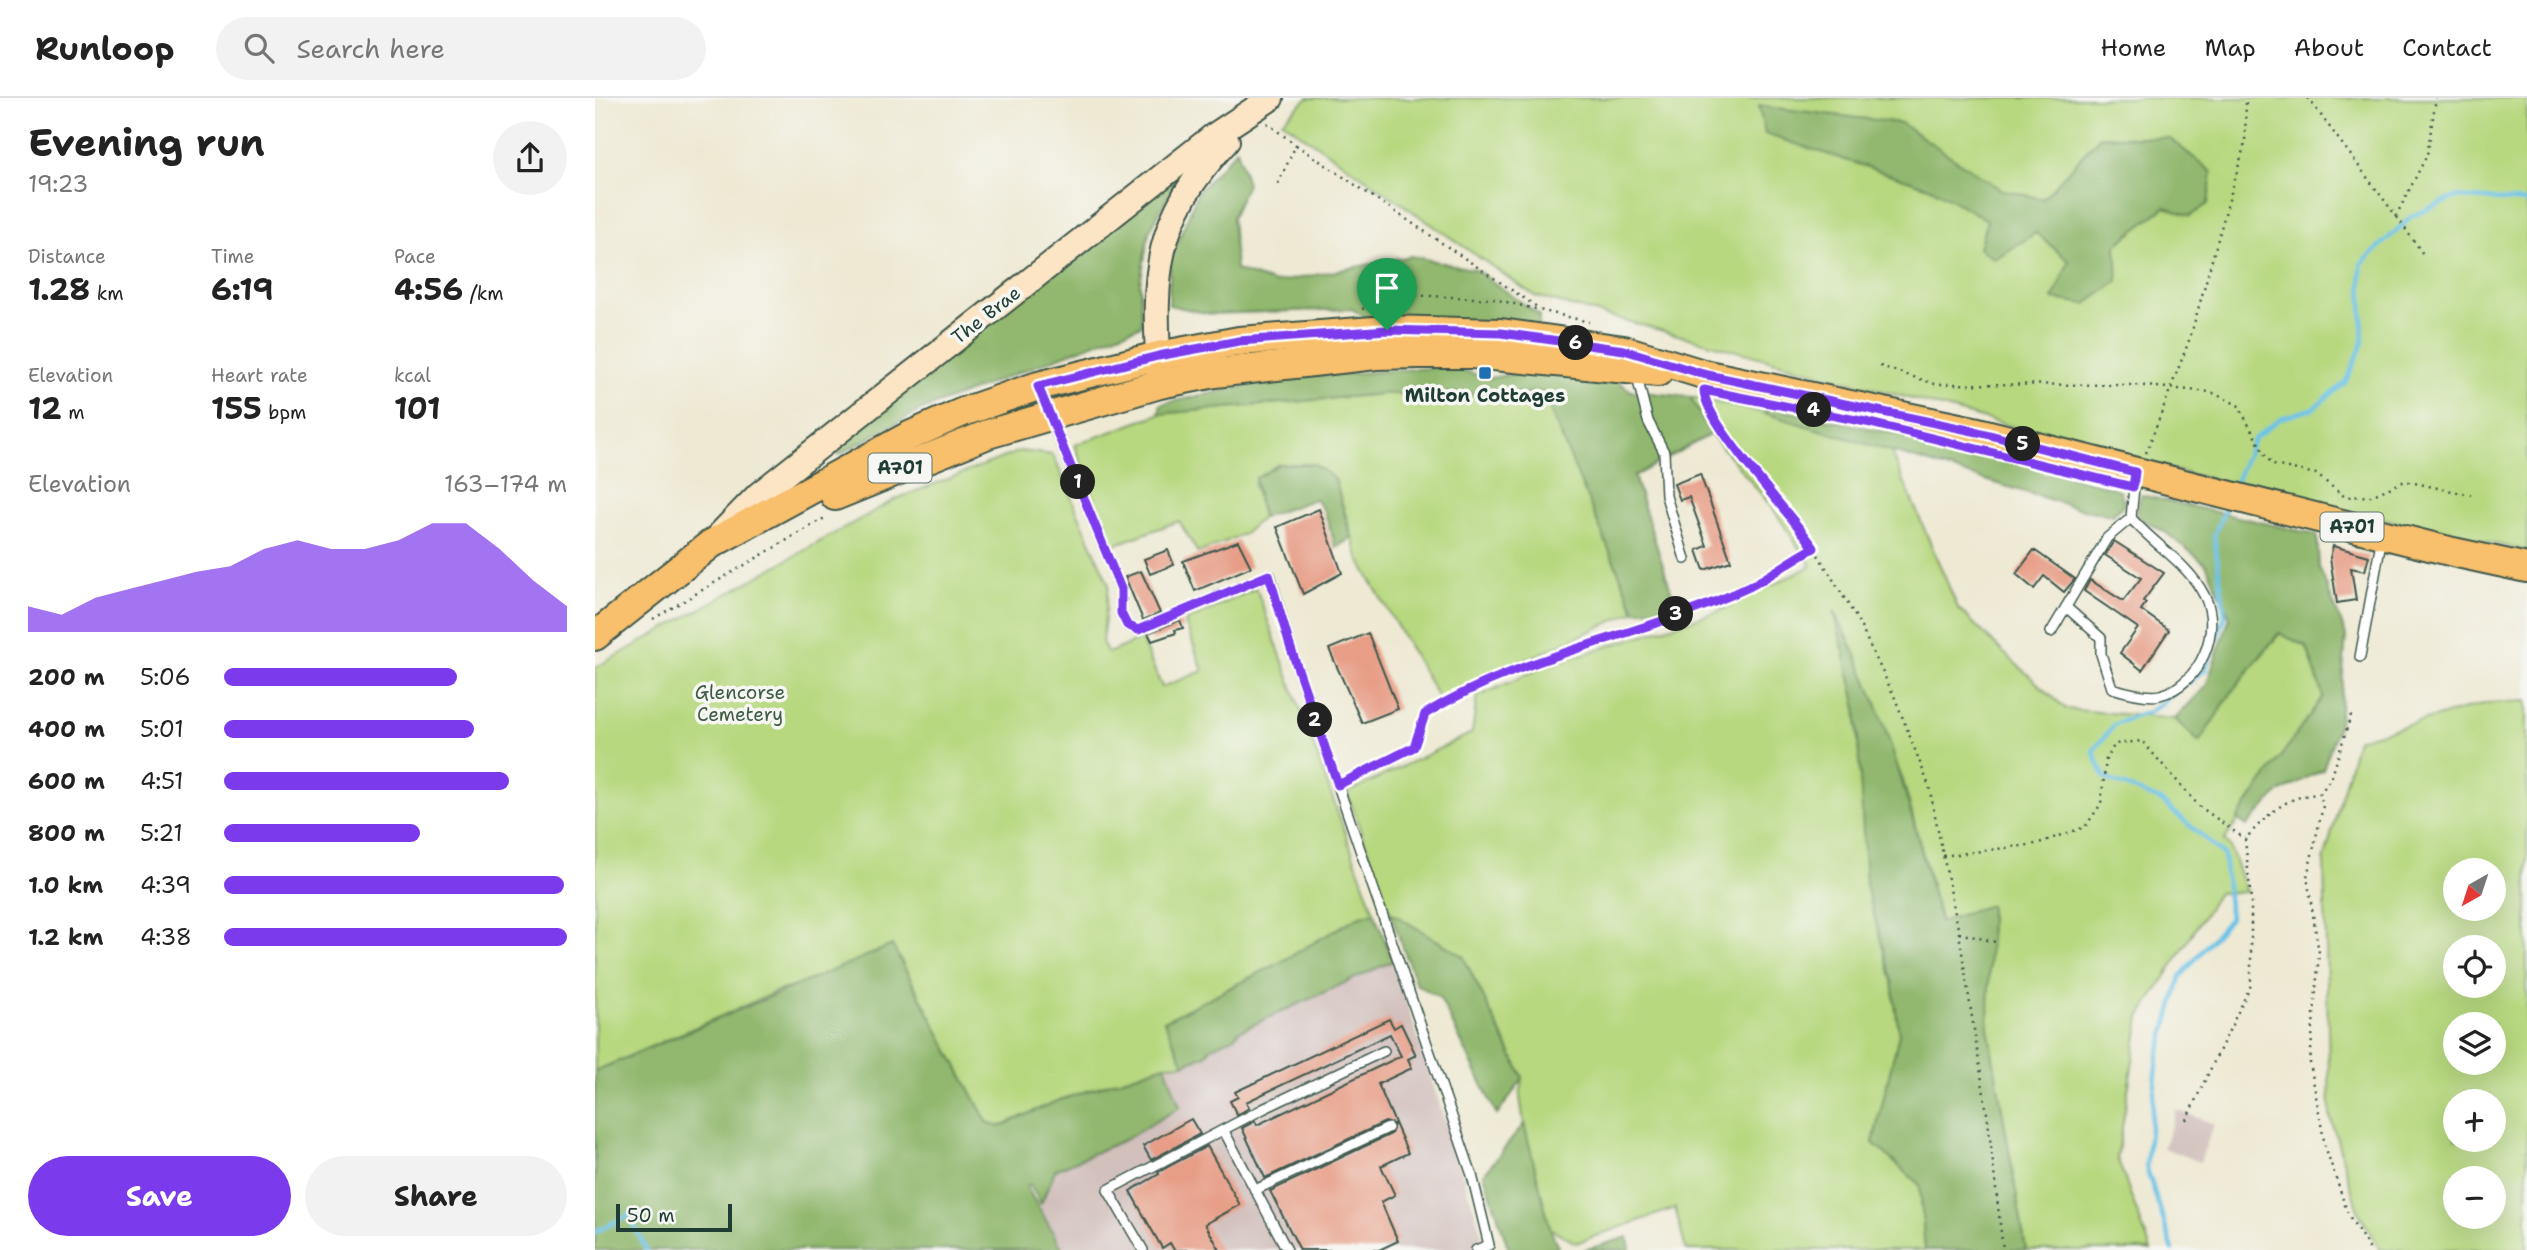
<!DOCTYPE html>
<html lang="en">
<head>
<meta charset="utf-8">
<style>
  :root { --surface:#fff; --page:#f2f2f2; --text:#222; --muted:#767676; --line:#e0e0e0; --accent:#7c3aed }
  body { margin:0; font-family:"Shantell Sans",sans-serif; background:var(--page); color:var(--text); height:100vh; display:flex; flex-direction:column; font-size:26px; white-space:nowrap }
  * { box-sizing:border-box; margin:0 }
  p { font-size:23px; color:var(--muted) }
  .icon { flex:none; width:38px; height:38px; fill:none; stroke:currentColor; stroke-width:2; stroke-linecap:round; stroke-linejoin:round }
  .map { position:relative; flex:1; overflow:hidden }
  .side { display:flex; flex-direction:column; background:var(--surface); width:595px }
  .side>* { flex:none }
  .needle { width:46px; rotate:219deg }
  .controls { position:absolute; left:1848px; top:760px; display:grid; gap:14px }
  .controls a { display:grid; place-items:center; width:63px; height:63px; border-radius:50%; background:var(--surface); box-shadow:0 7px 28px #0002; font-size:35px }
  .scale { position:absolute; left:21px; bottom:18px; width:116px; box-sizing:border-box; padding-left:7px; border:4px solid #1f3d34; border-top:0; font-size:19px; line-height:24px; white-space:nowrap; color:#1f3d34; -webkit-text-stroke:5px #f6f6f2; paint-order:stroke }
  .pin { position:absolute; display:grid; place-items:center; width:60px; height:60px; color:#fff; margin:-72px -30px; border-radius:50% 50% 50% 0; rotate:-45deg; box-shadow:0 0 7px #0007 }
  .pin .icon { rotate:45deg }
  .km { position:absolute; width:35px; height:35px; margin:-18px; border-radius:50%; background:#222; color:#fff; font-size:19px; line-height:35px; text-align:center }
  .round { display:grid; place-items:center; flex:none; width:74px; height:74px; border-radius:37px; background:var(--page) }
  .summary { display:flex; align-items:center; justify-content:space-between; height:119px; padding:0 28px }
  h1 { font-size:38px; font-weight:700; line-height:52px }
  .figures { display:grid; grid-template-columns:repeat(3,1fr); gap:10px; height:119px; padding:7px 28px }
  .figures div { display:grid; align-content:center }
  .figures b { font-size:30px; font-weight:700 }
  .figures small { font-size:19px; font-weight:400 }
  .figures p { font-size:19px }
  .chart { height:196px; padding:14px 28px }
  .chart p { display:flex; justify-content:space-between }
  .chart svg { width:100%; height:126px; margin-top:7px; fill:var(--accent); opacity:.7 }
  .cta { display:flex; gap:14px; margin-top:auto; padding:14px 28px }
  .cta a { flex:1; height:80px; border-radius:42px; background:var(--accent); color:#fff; font-size:28px; font-weight:700; line-height:80px; text-align:center }
  .cta a+a { background:var(--page); color:var(--text) }
  ul { padding:0 28px; list-style:none; font-size:23px }
  li { display:grid; grid-template-columns:112px 84px 1fr; align-items:center; height:52px }
  li i { height:18px; border-radius:9px; background:var(--accent) }
  header { display:flex; align-items:center; gap:42px; box-sizing:border-box; height:98px; padding:0 35px; background:var(--surface); border-bottom:2px solid var(--line) }
  header strong { font-size:33px }
  nav { display:flex; gap:38px; margin-inline-start:auto; font-size:24px }
  .search { width:490px; height:63px; background:var(--page); display:flex; align-items:center; gap:18px; box-sizing:border-box; padding:0 24px; border-radius:38px; color:var(--muted); font-size:26px }
  main { display:flex; flex:1; min-height:0 }
  .map>svg:first-child { display:block }
  .industrial { fill:#d1c0bc }
  .green { fill:#b7d87f; stroke:#6b8a5a; stroke-width:2; fill-rule:evenodd }
  .forest { fill:#91b86e; stroke:#587a51; stroke-width:2 }
  .lines { fill:none; stroke-linecap:round; stroke-linejoin:round }
  .stream { stroke:#6ac2e7; stroke-width:4.5 }
  .building { fill:#e79d86 }
  .lane-casing { stroke:#3e574c; stroke-width:12 }
  .secondary-casing { stroke:#3e574c; stroke-width:28 }
  .primary-casing { stroke:#3e574c; stroke-width:32 }
  .path { stroke:#3e574c; stroke-width:2.5; stroke-dasharray:2 5; stroke-linecap:butt }
  .lane { stroke:#fff; stroke-width:9 }
  .secondary { stroke:#fce5c4; stroke-width:24 }
  .primary { stroke:#f8bf6c; stroke-width:28 }
  .route-casing { stroke:#fff; stroke-width:14 }
  .route { stroke:#7c3aed; stroke-width:9 }
  .poi-dot { fill:#1f6fb2; stroke:#f6f6f2; stroke-width:2.5 }
  .labels { text-anchor:middle; dominant-baseline:central; stroke-width:7; stroke-linejoin:round; paint-order:stroke }
  .shield { fill:#f6f6f2; stroke:#60746d; stroke-width:2 }
  .shield-label { font-size:18px; font-weight:bold; fill:#1f3d34 }
  .street-label { font-size:19px; fill:#1f3d34; stroke:#f6f6f2 }
  .poi-label { font-size:19px; font-weight:bold; fill:#1f3d34; stroke:#f6f6f2 }
  .park-label { font-size:19px; fill:#3d5c43; stroke:#f6f6f2 }
</style>
</head>
<body>
<header>
<strong>Runloop</strong>
<div class="search"><svg class="icon" aria-label="search" viewBox="0 0 24 24"><circle cx="10" cy="10" r="6"/><path d="M15 15l6 6"/></svg>Search here</div>
<nav><a>Home</a><a>Map</a><a>About</a><a>Contact</a></nav>
</header>
<main>
<section class="side">
<div class="summary"><div><h1>Evening run</h1><p>19:23</p></div><a class="round"><svg class="icon" aria-label="share" viewBox="0 0 24 24"><path d="M12 15V3M7 8l5-5 5 5M5 13v7h14v-7"/></svg></a></div>
<div class="figures">
<div><p>Distance</p><b>1.28<small> km</small></b></div>
<div><p>Time</p><b>6:19</b></div>
<div><p>Pace</p><b>4:56<small> /km</small></b></div>
</div>
<div class="figures">
<div><p>Elevation</p><b>12<small> m</small></b></div>
<div><p>Heart rate</p><b>155<small> bpm</small></b></div>
<div><p>kcal</p><b>101</b></div>
</div>
<div class="chart"><p><span>Elevation</span>163–174 m</p>
<svg viewBox="0 0 160 44" preserveAspectRatio="none"><path d="M0 44V35L10 38L20 32L30 29L40 26L50 23L60 21L70 15L80 12L90 15L100 15L110 12L120 6L130 6L140 15L150 26L160 35V44z"/></svg>
</div>
<ul>
<li><b>200 m</b>5:06<i style="width:68%"></i></li>
<li><b>400 m</b>5:01<i style="width:73%"></i></li>
<li><b>600 m</b>4:51<i style="width:83%"></i></li>
<li><b>800 m</b>5:21<i style="width:57%"></i></li>
<li><b>1.0 km</b>4:39<i style="width:99%"></i></li>
<li><b>1.2 km</b>4:38<i style="width:100%"></i></li>
</ul>
<div class="cta"><a>Save</a><a>Share</a></div>
</section>
<div class="map">
<svg width="1932" height="1152" viewBox="0 0 1932 1152">
  <rect width="100%" height="100%" fill="#f6f6f2"/>
  <filter id="ink" filterUnits="userSpaceOnUse"><feTurbulence type="fractalNoise" baseFrequency=".0143" numOctaves="2"/><feDisplacementMap in="SourceGraphic" scale="14" xChannelSelector="R" yChannelSelector="G"/><feConvolveMatrix kernelMatrix="1 2 1 2 8 2 1 2 1" color-interpolation-filters="sRGB"/></filter>
  <filter id="wash" filterUnits="userSpaceOnUse"><feTurbulence type="fractalNoise" baseFrequency=".00686" numOctaves="4" result="noise"/><feDisplacementMap in="SourceGraphic" scale="28" xChannelSelector="R" yChannelSelector="G"/><feGaussianBlur stdDeviation="1.57" result="paint"/><feColorMatrix in="noise" values="0 0 0 0 0 0 0 0 0 0 0 0 0 0 0 0 0 1.4 0 .05"/><feComposite in="paint" operator="in"/></filter>
  <g filter="url(#wash)">
    <rect width="100%" height="100%" fill="#eee9d3"/>
    <g class="industrial">
      <polygon points="798,863 892,1152 467,1152 445,1111 456,1078 460,1072 531,1041 585,1009 570,967 589,966 616,949 638,940 644,933"/>
      <polygon points="1582,1012 1619,1026 1605,1064 1568,1050"/>
    </g>
    <g class="green">
      <polygon points="713,0 1932,0 1932,453 1650,390 1548,364 940,198 687,23"/>
      <polygon points="948,295 1040,513 844,601 764,462 740,381 659,386 667,420 649,436 603,455 584,423 516,448 480,347 564,316 787,296"/>
      <polygon points="1095,299 1169,315 1296,353 1363,510 1408,554 1471,611 1580,621 1604,644 1641,588 1685,535 1712,549 1728,598 1629,743 1635,749 1651,794 1623,795 1545,919 1522,1060 1556,1152 1431,1152 1393,930 1395,808 1346,824 1308,682 1240,516 1261,605 1272,788 1297,883 1304,936 1278,1044 1325,1087 1330,1152 1091,1152 1080,1110 981,1145 955,1130 929,1026 925,999 928,980 905,932 899,926 868,858 795,814 752,695 877,635 882,599 951,568 1124,513 1216,468 1177,409 1116,336"/>
      <polygon points="425,353 458,357 514,487 507,544 513,555 546,541 567,589 608,573 590,524 661,490 779,814 763,819 684,865 570,923 589,966 570,967 462,1003 404,1029 392,1024 304,859 183,893 0,973 0,570 301,401"/>
      <path d="M 1932,603 L 1932,1152 L 1785,1152 L 1763,1113 L 1735,1018 L 1729,763 L 1762,641 L 1892,605 ZM 1860,772 L 1899,772 L 1899,810 L 1860,810 ZM 1860,849 L 1899,849 L 1899,887 L 1860,887 ZM 1860,926 L 1899,926 L 1899,964 L 1860,964 ZM 1860,1003 L 1899,1003 L 1899,1041 L 1860,1041 ZM 1860,1080 L 1899,1080 L 1899,1118 L 1860,1118 Z"/>
    </g>
    <g class="forest">
      <polygon points="1164,8 1306,25 1405,91 1448,101 1505,38 1574,40 1617,74 1613,106 1595,118 1570,109 1521,147 1523,183 1491,206 1458,201 1474,163 1441,135 1399,161 1384,150 1392,122 1334,89 1170,36"/>
      <polygon points="642,51 652,86 637,119 641,172 680,185 816,158 881,172 944,217 944,228 776,223 757,211 615,216 574,207 575,163 603,94"/>
      <polygon points="575,80 579,86 554,134 545,185 547,227 324,313 243,357 237,349"/>
      <polygon points="851,269 896,280 941,271 1016,278 1036,293 1095,299 1116,336 1039,378 1081,508 1040,513 948,295 787,296 564,316 566,306 689,280"/>
      <polygon points="1173,309 1377,352 1525,392 1529,406 1517,418 1483,410 1169,315"/>
      <polygon points="684,366 719,366 740,381 756,440 741,450 729,412 720,401 667,420 660,381"/>
      <polygon points="1546,397 1722,437 1724,469 1751,537 1744,625 1728,671 1682,696 1652,728 1642,721 1728,598 1712,549 1684,535 1641,588 1604,644 1580,621 1611,588 1635,519 1611,466 1570,434 1541,418"/>
      <path d="M 1239,513 C 1292,609 1317,718 1345,824 L 1395,807 L 1393,930 L 1431,1152 L 1330,1152 L 1325,1087 L 1278,1045 L 1304,936 L 1297,883 L 1271,788 L 1261,605 Z"/>
      <polygon points="779,814 798,863 644,933 638,940 616,949 611,957 589,966 569,923 684,865 763,819"/>
      <polygon points="795,814 868,858 928,980 902,1017 845,900 821,886"/>
      <polygon points="297,847 392,1024 404,1029 462,1003 570,967 585,1009 531,1041 460,1072 446,1106 435,1087 431,1088 468,1152 0,1152 0,973"/>
      <polygon points="929,1026 955,1130 963,1149 950,1152 914,1152 889,1076"/>
      <polygon points="1033,1139 1035,1152 989,1152"/>
    </g>
    <g class="lines">
      <g class="stream">
        <polyline points="1639,388 1659,341 1686,320 1717,311 1750,285 1768,245 1766,166 1817,118 1861,99 1932,104"/>
        <polyline points="1593,585 1610,572 1630,518 1619,437 1632,406"/>
        <polyline points="0,1134 34,1117 51,1152"/>
        <polyline points="1578,1152 1551,1068 1563,958 1586,878 1635,820 1629,757 1565,702 1510,680 1498,653 1520,626 1556,613 1581,594"/>
      </g>
    </g>
    <g id="blocks">
      <g class="building">
        <polygon points="1105,376 1136,463 1109,472 1102,452 1112,448 1094,399 1085,402 1079,386"/>
        <polygon points="724,411 747,475 708,496 682,429"/>
        <polygon points="643,443 656,469 600,493 588,463"/>
        <polygon points="1519,443 1569,475 1548,503 1551,505 1546,512 1574,532 1547,572 1525,555 1543,530 1489,493 1495,482 1528,503 1546,480 1510,457"/>
        <polygon points="1738,448 1774,458 1770,473 1756,470 1761,502 1742,505 1735,460"/>
        <polygon points="573,452 579,467 555,476 549,461"/>
        <polygon points="1439,452 1480,481 1469,494 1449,478 1439,491 1421,476"/>
        <polygon points="546,473 565,515 548,522 530,479"/>
        <polygon points="585,522 588,530 580,532 581,535 557,543 553,535"/>
        <polygon points="773,535 803,611 767,625 734,551"/>
        <polygon points="794,921 799,930 806,926 821,957 813,961 817,970 783,986 813,1055 786,1068 800,1097 786,1104 803,1143 784,1152 705,1152 675,1093 796,1036 799,1026 790,1024 670,1080 647,1030 660,1023 662,1027 806,958 795,936 651,1004 654,1010 642,1017 635,1003 643,999 640,994"/>
        <polygon points="596,1021 605,1036 556,1062 548,1048"/>
        <polygon points="612,1048 645,1107 610,1126 625,1152 579,1152 575,1145 567,1150 535,1093 564,1076 563,1074"/>
      </g>
    </g>
  </g>
  <g filter="url(#ink)">
    <use href="#blocks" fill-opacity="0" stroke="#3e574c" stroke-width="2"/>
    <g class="lines">
      <defs>
        <g id="lane">
          <polyline points="1041,275 1053,323 1069,354 1071,398 1090,461"/>
          <polyline points="444,292 526,491 526,515 532,527 543,532 675,477 695,548 877,1077 894,1147 881,1152"/>
          <path d="M 1471,509 L 1506,540 L 1506,556 L 1517,590 C 1530,594 1551,600 1565,597 C 1605,587 1628,532 1609,497 C 1593,465 1559,447 1536,420"/>
          <polyline points="1456,534 1512,440 1536,420 1540,379"/>
          <polyline points="1765,559 1787,438"/>
          <polyline points="629,1033 692,1152"/>
          <polyline points="660,1092 793,1030"/>
          <polyline points="548,1152 513,1092 668,1011 789,953"/>
        </g>
        <g id="secondary">
          <path d="M 564,276 C 558,173 559,121 632,43"/>
          <polyline points="126,435 163,397 617,39 676,0"/>
        </g>
        <g id="primary">
          <polyline points="240,398 393,336 565,286 620,275 781,257 824,256 877,256 1063,274"/>
          <polyline points="0,538 116,446 314,338 368,314 443,288 563,258 644,243 792,232 906,235 1029,252 1108,276 1383,334 1858,454 1932,470"/>
        </g>
      </defs>
      <use href="#lane" class="lane-casing"/>
      <use href="#secondary" class="secondary-casing"/>
      <use href="#primary" class="primary-casing"/>
      <g class="path">
        <polyline points="1713,0 1801,118 1832,57 1841,0"/>
        <polyline points="672,25 701,47 682,88"/>
        <polyline points="701,47 945,211"/>
        <polyline points="1802,119 1830,159"/>
        <polyline points="767,211 814,197 899,201 994,224"/>
        <polyline points="1285,268 1340,286 1540,287 1616,294 1643,307 1671,359 1679,367 1721,376 1750,399 1776,398 1810,383 1876,397"/>
        <polyline points="1109,299 1109,304 1145,355 1205,427 1262,521 1300,600 1334,688 1364,835 1393,1022 1408,1152"/>
        <polyline points="1551,355 1595,240 1650,45 1651,0"/>
        <polyline points="58,521 233,418"/>
        <polyline points="1756,617 1737,678 1725,696 1728,708 1712,779 1724,855 1715,965 1730,1048 1753,1116 1775,1152"/>
        <polyline points="752,682 819,649 830,616 848,605 949,563 1155,489 1218,451"/>
        <polyline points="1348,758 1441,746 1490,729 1506,706 1511,661 1520,646 1547,643 1604,708 1650,741"/>
        <polyline points="1364,835 1404,845"/>
        <path d="M 1591,1022 L 1656,887 L 1656,802 L 1650,741 C 1673,717 1690,697 1725,696"/>
      </g>
      <use href="#lane" class="lane"/>
      <use href="#secondary" class="secondary"/>
      <use href="#primary" class="primary"/>
    </g>
  </g>
  <g class="lines" filter="url(#ink)">
    <defs>
      <path id="route" d="M 792,232 L 906,235 L 1029,252 L 1108,276 L 1383,334 L 1540,374 L 1538,389 L 1271,324 L 1109,292 C 1109,325 1197,416 1219,450 C 1196,462 1176,478 1154,489 C 1050,538 929,555 830,616 L 819,649 L 743,687 L 695,548 L 674,477 L 543,532 L 532,527 L 526,515 L 526,491 L 443,288 L 563,258 L 644,243 Z"/>
    </defs>
    <use href="#route" class="route-casing"/>
    <use href="#route" class="route"/>
  </g>
  <rect class="poi-dot" x="883" y="268" width="14" height="14" rx="3.5"/>
  <g class="labels">
    <g class="shield">
      <rect x="273.5" y="355.5" width="63" height="29" rx="5"/>
      <rect x="1725.5" y="414.5" width="63" height="29" rx="5"/>
    </g>
    <g class="shield-label">
      <text x="305" y="370">A701</text>
      <text x="1757" y="429">A701</text>
    </g>
    <g class="street-label">
      <text transform="translate(391 217) rotate(-38)">The Brae</text>
    </g>
    <g class="poi-label">
      <text x="890" y="297">Milton Cottages</text>
    </g>
    <g class="park-label">
      <text x="145" y="594">Glencorse<tspan x="145" dy="22">Cemetery</tspan></text>
    </g>
  </g>
</svg>
<div class="controls">
<a><svg class="needle" viewBox="-14 -14 28 28"><path d="M0-13l5 13h-10z" fill="#e53935"/><path d="M0 13l5-13h-10z" fill="#767676"/></svg></a>
<a><svg class="icon" aria-label="locate" viewBox="0 0 24 24"><circle cx="12" cy="12" r="6"/><path d="M12 2v4M12 18v4M2 12h4M18 12h4"/></svg></a>
<a><svg class="icon" aria-label="layers" viewBox="0 0 24 24"><path d="M12 4l9 5-9 5-9-5zM3 14l9 5 9-5"/></svg></a>
<a>+</a>
<a>−</a>
</div>
<div class="scale">50 m</div>
<div class="pin" style="left:792px;top:232px;background:#1e9e55"><svg class="icon" aria-label="arrive" viewBox="0 0 24 24"><path d="M6 21V4h12l-3 4 3 4H6"/></svg></div>
<b class="km" style="left:483px;top:384px">1</b>
<b class="km" style="left:720px;top:622px">2</b>
<b class="km" style="left:1081px;top:516px">3</b>
<b class="km" style="left:1219px;top:312px">4</b>
<b class="km" style="left:1428px;top:346px">5</b>
<b class="km" style="left:981px;top:245px">6</b>
</div>
</main>
</body>
</html>
